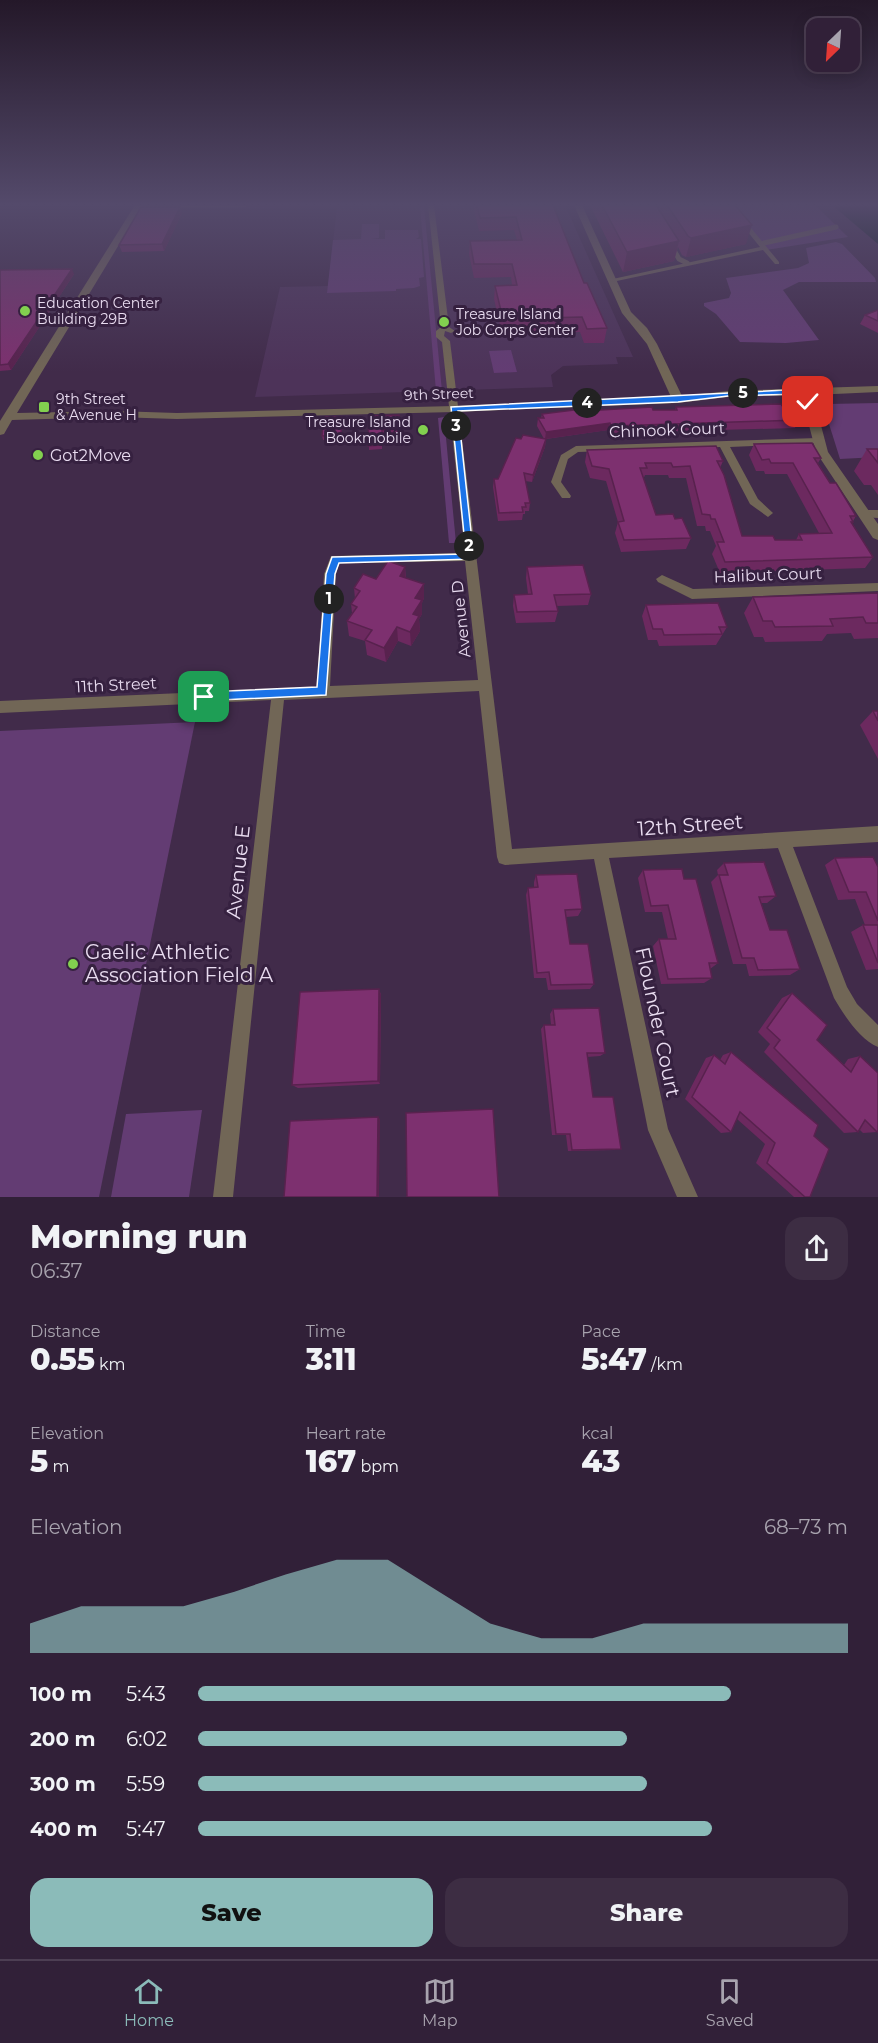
<!DOCTYPE html>
<html lang="en">
<head>
<meta charset="utf-8">
<style>
  :root { --surface:#312038; --page:#3d2d43; --text:#f1f3f6; --muted:#a8a3ae; --line:#4c3e53; --accent:#8bbbb9 }
  body { margin:0; font-family:Montserrat,sans-serif; background:var(--page); color:var(--text); height:100vh; display:flex; flex-direction:column; font-size:22px; white-space:nowrap }
  * { box-sizing:border-box; margin:0 }
  p { font-size:20px; color:var(--muted) }
  .icon { flex:none; width:33px; height:33px; fill:none; stroke:currentColor; stroke-width:2; stroke-linecap:round; stroke-linejoin:round }
  .map { position:relative; height:1197px; overflow:hidden }
  .details { display:flex; flex-direction:column; background:var(--surface); flex:1 }
  .details>* { flex:none }
  .needle { width:39px; rotate:205deg }
  .controls { position:absolute; left:806px; top:18px; display:grid; gap:12px }
  .controls a { display:grid; place-items:center; width:54px; height:54px; border-radius:12px; background:var(--surface); box-shadow:0 3px 15px #0003,0 0 0 2px var(--line); font-size:30px }
  .pin { position:absolute; display:grid; place-items:center; width:51px; height:51px; color:#fff; margin:-26px; border-radius:12px; box-shadow:0 3px 9px #0006 }
  .km { position:absolute; width:30px; height:30px; margin:-15px; border-radius:50%; background:#222; color:#fff; font-size:16px; line-height:30px; text-align:center }
  .round { display:grid; place-items:center; flex:none; width:63px; height:63px; border-radius:18px; background:var(--page) }
  .headline { display:flex; align-items:center; justify-content:space-between; height:102px; padding:0 30px }
  h1 { font-size:33px; font-weight:800; line-height:45px }
  .stats { display:grid; grid-template-columns:repeat(3,1fr); gap:9px; height:102px; padding:6px 30px }
  .stats div { display:grid; align-content:center }
  .stats b { font-size:30px; font-weight:800 }
  .stats small { font-size:16px; font-weight:400 }
  .stats p { font-size:16px }
  .chart { height:168px; padding:12px 30px }
  .chart p { display:flex; justify-content:space-between }
  .chart svg { width:100%; height:108px; margin-top:6px; fill:var(--accent); opacity:.7 }
  .primary-button { display:flex; gap:12px; margin-top:auto; padding:12px 30px }
  .primary-button a { flex:1; height:69px; border-radius:18px; background:var(--accent); color:#111; font-size:24px; font-weight:800; line-height:69px; text-align:center }
  .primary-button a+a { background:var(--page); color:var(--text) }
  ul { padding:0 30px; list-style:none; font-size:20px }
  li { display:grid; grid-template-columns:96px 72px 1fr; align-items:center; height:45px }
  li i { height:15px; border-radius:8px; background:var(--accent) }
  .menu { display:flex; justify-content:space-around; align-items:center; height:84px; border-top:2px solid var(--line); background:var(--surface); font-size:16px; color:var(--muted) }
  .menu a { display:grid; justify-items:center; gap:3px }
  .menu .current { color:var(--accent) }
  .map>svg:first-child { display:block }
  .built { fill:#4d3359 }
  .green { fill:#633c73 }
  .water { fill:#091d1d }
  .pier { fill:#412b4a }
  .lines { fill:none; stroke-linecap:round; stroke-linejoin:round }
  .pedestrian { stroke:#716656; stroke-width:5 }
  .minor { fill:#716656; fill-rule:evenodd }
  .tertiary { fill:#716656; fill-rule:evenodd }
  .wall { fill:#6c295f }
  .shaded-wall { fill:#58224e }
  .building { fill:#7d306f; stroke:#58224e; stroke-width:1.5 }
  .route { fill:#1a73e8; stroke:#fff; stroke-width:1.5 }
  .poi-dot { fill:#82d04f; stroke:#362140; stroke-width:2 }
  .labels { text-anchor:middle; dominant-baseline:central; stroke-width:6; stroke-linejoin:round; paint-order:stroke }
  .far-poi-label { font-size:14px; fill:#e9dcf0; stroke:#362140; text-anchor:start }
  .far-street-label { font-size:14px; fill:#e9dcf0; stroke:#362140 }
  .street-label { font-size:16px; fill:#e9dcf0; stroke:#362140 }
  .poi-label { font-size:16px; fill:#e9dcf0; stroke:#362140; text-anchor:start }
  .near-street-label { font-size:20px; fill:#e9dcf0; stroke:#362140 }
  .near-poi-label { font-size:20px; fill:#e9dcf0; stroke:#362140; text-anchor:start }
</style>
</head>
<body>
<div class="map">
<svg width="878" height="1197" viewBox="0 0 878 1197">
  <rect width="100%" height="100%" fill="#412b4a"/>
  <polygon class="built" points="201,205 565,205 633,357 616,357 618,364 563,366 551,375 553,387 255,397 280,287 328,286 337,207 199,209"/>
  <g class="green">
    <polygon points="730,205 815,205 848,237 766,250"/>
    <polygon points="424,206 442,391 436,391 420,207"/>
    <polygon points="362,224 379,224 379,238 371,239 385,239 385,230 418,230 419,237 416,239 421,239 424,277 419,278 420,286 414,288 396,289 396,291 327,293 333,240 361,239"/>
    <polygon points="836,242 842,244 875,278 876,282 799,282 783,290 819,340 786,343 740,342 716,314 704,306 704,303 729,298 731,293 726,278 798,268 809,263 806,248"/>
    <polygon points="511,350 517,372 494,373 489,351"/>
    <polygon points="878,403 878,457 840,459 824,408 828,404"/>
    <polygon points="444,417 456,543 449,543 438,418"/>
    <polygon points="195,722 99,1197 0,1197 0,731"/>
    <polygon points="202,1110 189,1197 111,1197 126,1114"/>
  </g>
  <polygon class="water" points="826,205 878,205 878,252"/>
  <polygon class="pier" points="823,205 832,205 878,244 878,255"/>
  <g class="lines">
    <g class="pedestrian">
      <polyline points="764,243 836,227"/>
      <polyline points="671,245 679,259 687,263"/>
    </g>
    <g class="minor">
      <polygon points="138,205 248,205 245,207 136,208"/>
      <path d="M 428,205 L 434,205 L 449,327 L 455,331 L 451,333 L 445,331 L 444,336 L 450,341 L 512,849 L 878,826 L 878,842 L 793,847 L 847,987 L 857,1004 L 878,1025 L 878,1047 C 859,1039 844,1015 834,998 L 778,848 L 609,858 L 668,1129 L 698,1197 L 677,1197 L 648,1130 L 594,859 L 505,865 L 499,863 L 497,857 L 479,691 L 284,700 L 233,1197 L 213,1197 L 271,700 L 0,713 L 0,701 L 317,687 L 324,574 L 331,556 L 465,553 L 442,342 L 436,337 L 436,331 L 441,327 ZM 465,561 L 478,680 L 330,686 L 336,574 L 339,563 Z"/>
      <polygon points="726,205 732,205 779,262 779,264 775,264 763,250 612,282 608,280 760,247"/>
      <polygon points="818,438 823,441 821,443 730,447 758,499 773,513 768,517 750,504 720,447 578,452 568,459 561,482 571,496 570,498 562,498 551,482 561,455 576,446"/>
      <polygon points="865,510 878,510 878,518 861,517 860,514 861,511"/>
      <polygon points="662,575 693,589 878,583 878,591 692,599 658,582 656,579"/>
    </g>
    <polygon class="tertiary" points="135,205 143,205 17,413 115,411 177,413 454,406 671,397 647,344 622,313 574,205 582,205 631,312 647,328 657,344 682,396 728,391 878,386 878,392 813,395 828,452 878,524 878,540 873,538 816,452 801,395 728,397 678,403 454,412 177,419 115,417 12,420 4,434 0,435 0,421"/>
  </g>
  <g class="wall">
    <polygon points="473,205 553,205 584,283 607,328 604,343 584,343 580,332 502,334 494,299 495,286 512,285 511,277 474,278 469,254 470,241 517,240 514,230 479,231"/>
    <polygon points="590,205 735,205 746,244 686,257 682,255 678,247 674,261 623,272"/>
    <polygon points="182,213 164,251 122,252 119,245"/>
    <polygon points="0,270 74,274 11,370 0,371"/>
    <polygon points="878,310 878,333 860,324 865,315"/>
    <polygon points="676,407 783,407 798,420 795,428 609,433 608,430 546,439 545,447 532,482 525,481 530,503 529,511 525,511 525,514 523,514 522,520 498,521 493,487 494,479 498,479 521,439 544,439 537,426 538,418 541,418 542,414 584,411 675,410"/>
    <polygon points="399,415 400,433 382,434 382,449 369,450 369,416"/>
    <polygon points="343,421 341,439 323,440 322,436"/>
    <polygon points="754,444 821,458 818,463 830,483 856,516 852,523 873,557 865,568 720,573 712,554 716,546 710,531 706,531 705,526 697,526 686,478 669,478 668,475 645,475 643,480 656,515 675,519 691,538 686,549 621,552 615,533 618,522 606,481 590,478 585,462 587,450 723,461 720,468 742,536 775,540 796,540 799,534 819,533 787,474 765,474 764,471 756,471 749,455"/>
    <polygon points="867,449 878,449 878,495 871,485 864,485 854,471"/>
    <polygon points="405,567 406,578 424,598 422,603 422,614 419,619 420,631 411,646 398,641 386,662 367,655 365,641 349,636 347,621 352,613 351,604 355,599 354,588"/>
    <polygon points="527,567 591,594 588,605 557,606 558,611 555,622 516,623 513,606 514,595 528,594 526,578"/>
    <polygon points="878,593 878,638 854,639 851,633 827,634 822,641 765,642 763,637 754,637 744,613 753,597"/>
    <polygon points="646,605 727,627 716,645 659,646 657,640 648,640 642,616"/>
    <polygon points="873,711 878,711 878,759 860,725"/>
    <polygon points="835,858 878,867 878,969 866,970 851,932 863,925 865,925 855,899 838,900 825,865"/>
    <polygon points="724,863 776,896 767,903 761,903 770,930 800,969 790,975 749,976 746,964 733,964 711,882 718,875 717,870"/>
    <polygon points="643,870 684,879 718,963 710,969 712,978 704,983 661,984 653,946 659,939 668,939 662,912 645,912 638,878"/>
    <polygon points="536,875 582,909 578,916 566,917 570,944 594,984 590,989 548,990 546,978 534,978 526,895 528,888 534,887 534,882"/>
    <polygon points="379,989 381,995 380,1084 298,1088 292,1085"/>
    <polygon points="792,993 817,1040 844,1065 848,1059 860,1056 877,1132 863,1133 859,1129 858,1132 844,1133 764,1052 770,1044 758,1032 782,998"/>
    <polygon points="553,1009 605,1053 600,1056 587,1057 593,1097 615,1150 568,1151 566,1135 552,1135 541,1029 544,1025 551,1025 550,1014"/>
    <polygon points="731,1052 814,1136 810,1197 794,1197 756,1163 765,1144 737,1119 731,1132 721,1133 685,1099 706,1058 714,1055 720,1060 723,1055"/>
  </g>
  <g class="shaded-wall">
    <polygon points="180,207 182,213 164,251 162,244"/>
    <polygon points="752,225 746,244 686,257 691,238"/>
    <polygon points="679,241 674,261 623,272 627,252"/>
    <polygon points="72,269 74,274 11,370 8,364"/>
    <polygon points="610,423 608,430 545,439 546,432"/>
    <polygon points="546,439 545,447 532,482 533,475"/>
    <polygon points="405,567 406,582 400,576"/>
    <polygon points="424,584 424,598 422,603 422,614 419,619 420,631 411,646 410,632 415,598"/>
    <polygon points="397,627 398,641 386,662 384,648"/>
    <polygon points="379,989 381,995 380,1084 378,1081"/>
    <polygon points="378,1117 380,1119 379,1197 377,1197"/>
  </g>
  <g class="building">
    <polygon points="477,205 553,205 584,283 587,283 607,328 587,329 582,317 503,319 495,286 517,285 512,264 474,264 470,241 522,240 516,217 480,218"/>
    <polygon points="602,205 656,205 679,241 627,252"/>
    <polygon points="667,205 735,205 752,225 691,238 688,236"/>
    <polygon points="141,207 180,207 162,244 119,245"/>
    <polygon points="72,269 8,364 0,365 0,270"/>
    <polygon points="878,310 878,321 865,315"/>
    <polygon points="781,404 783,407 790,406 798,420 611,426 610,423 546,432 538,418 544,418 542,414 582,409 584,411 652,407 653,410 677,410 676,407"/>
    <polygon points="399,415 400,429 382,430 382,445 368,446 369,416"/>
    <polygon points="324,417 342,417 341,435 322,436"/>
    <polygon points="523,435 546,439 533,475 524,473 530,503 525,503 526,507 522,507 523,512 499,513 494,479 498,479 516,438 521,439"/>
    <polygon points="812,443 821,458 814,458 830,483 836,483 856,516 850,516 853,522 851,522 873,557 725,562 717,542 724,542 715,519 711,519 710,515 702,514 690,466 673,467 671,463 645,463 647,468 640,468 656,515 673,514 675,519 682,518 691,538 624,540 618,522 624,521 609,469 592,466 587,450 716,446 723,461 717,461 724,475 742,536 773,536 775,540 802,540 799,534 832,533 793,463 771,463 769,459 762,460 754,444"/>
    <polygon points="867,449 878,449 878,463"/>
    <polygon points="388,561 405,567 400,576 424,584 415,598 422,600 413,614 419,616 410,632 397,627 384,648 365,640 372,630 347,621 357,607 351,604 360,591 354,588 363,574 376,579"/>
    <polygon points="583,565 591,594 554,595 558,611 517,612 514,595 532,594 527,567"/>
    <polygon points="878,593 878,623 866,623 863,617 830,619 833,626 775,627 772,621 763,621 753,597"/>
    <polygon points="718,603 727,627 719,627 722,634 664,635 662,629 653,629 646,605"/>
    <polygon points="873,711 878,711 878,721"/>
    <polygon points="873,857 878,867 878,921 866,892 849,892 835,858"/>
    <polygon points="764,862 776,896 759,897 770,930 787,930 800,969 758,970 754,958 742,958 719,875 728,875 724,863"/>
    <polygon points="682,869 684,879 696,879 718,963 709,963 712,978 668,979 659,939 676,939 668,905 651,906 643,870"/>
    <polygon points="577,874 582,909 565,910 570,944 588,944 594,984 551,985 549,972 537,973 528,888 538,887 536,875"/>
    <polygon points="863,925 878,925 878,963"/>
    <polygon points="379,989 378,1081 292,1085 300,992"/>
    <polygon points="792,993 827,1025 817,1040 851,1072 860,1056 878,1073 878,1130 877,1132 865,1120 858,1132 774,1048 780,1040 767,1028"/>
    <polygon points="599,1008 605,1053 587,1053 593,1097 613,1097 621,1149 572,1150 570,1134 556,1134 544,1025 555,1025 553,1009"/>
    <polygon points="731,1052 818,1125 814,1136 829,1149 810,1197 805,1197 767,1163 775,1143 740,1112 731,1132 692,1097 714,1055 725,1064"/>
    <polygon points="493,1109 499,1197 407,1197 406,1113"/>
    <polygon points="378,1117 377,1197 284,1197 290,1121"/>
  </g>
  <linearGradient id="sky" x2="0" y2="1"><stop stop-color="#241829"/><stop offset="0.55" stop-color="#544a6b"/><stop offset="1" stop-color="#544a6b" stop-opacity="0"/></linearGradient>
  <rect width="878" height="372" fill="url(#sky)"/>
  <polygon class="route" points="806,389 809,391 811,403 806,403 803,394 728,396 678,402 458,411 474,559 339,563 335,574 326,695 200,701 199,697 204,692 317,687 326,574 332,557 466,554 451,407"/>
  <g class="poi-dot">
    <circle cx="25" cy="311" r="6"/>
    <circle cx="444" cy="322" r="6"/>
    <rect x="38" y="401" width="12" height="12" rx="3"/>
    <circle cx="423" cy="430" r="6"/>
    <circle cx="38" cy="455" r="6"/>
    <circle cx="73" cy="964" r="6"/>
  </g>
  <g class="labels">
    <g class="far-poi-label">
      <text x="37" y="303">Education Center<tspan x="37" dy="16">Building 29B</tspan></text>
      <text x="456" y="314">Treasure Island<tspan x="456" dy="16">Job Corps Center</tspan></text>
      <text x="56" y="399">9th Street<tspan x="56" dy="16">&amp; Avenue H</tspan></text>
      <text x="411" y="422" text-anchor="end">Treasure Island<tspan x="411" dy="16">Bookmobile</tspan></text>
    </g>
    <g class="far-street-label">
      <text transform="translate(439 394) rotate(-2)">9th Street</text>
    </g>
    <g class="street-label">
      <text transform="translate(667 430) rotate(-2)">Chinook Court</text>
      <text transform="translate(768 575) rotate(-2)">Halibut Court</text>
      <text transform="translate(461 619) rotate(-96)">Avenue D</text>
      <text transform="translate(116 685) rotate(-3)">11th Street</text>
    </g>
    <g class="poi-label">
      <text x="50" y="455">Got2Move</text>
    </g>
    <g class="near-street-label">
      <text transform="translate(690 825) rotate(-4)">12th Street</text>
      <text transform="translate(238 872) rotate(-84)">Avenue E</text>
      <text transform="translate(658 1022) rotate(78)">Flounder Court</text>
    </g>
    <g class="near-poi-label">
      <text x="85" y="952">Gaelic Athletic<tspan x="85" dy="23">Association Field A</tspan></text>
    </g>
  </g>
</svg>
<div class="controls">
<a><svg class="needle" viewBox="-14 -14 28 28"><path d="M0-13l5 13h-10z" fill="#e53935"/><path d="M0 13l5-13h-10z" fill="#a8a3ae"/></svg></a>
</div>
<div class="pin" style="left:204px;top:697px;background:#1e9e55"><svg class="icon" aria-label="arrive" viewBox="0 0 24 24"><path d="M6 21V4h12l-3 4 3 4H6"/></svg></div>
<div class="pin" style="left:808px;top:402px;background:#d93025"><svg class="icon" aria-label="check" viewBox="0 0 24 24"><path d="M5 12l5 5 9-10"/></svg></div>
<b class="km" style="left:329px;top:599px">1</b>
<b class="km" style="left:469px;top:546px">2</b>
<b class="km" style="left:456px;top:426px">3</b>
<b class="km" style="left:587px;top:403px">4</b>
<b class="km" style="left:743px;top:393px">5</b>
</div>
<section class="details">
<div class="headline"><div><h1>Morning run</h1><p>06:37</p></div><a class="round"><svg class="icon" aria-label="share" viewBox="0 0 24 24"><path d="M12 15V3M7 8l5-5 5 5M5 13v7h14v-7"/></svg></a></div>
<div class="stats">
<div><p>Distance</p><b>0.55<small> km</small></b></div>
<div><p>Time</p><b>3:11</b></div>
<div><p>Pace</p><b>5:47<small> /km</small></b></div>
</div>
<div class="stats">
<div><p>Elevation</p><b>5<small> m</small></b></div>
<div><p>Heart rate</p><b>167<small> bpm</small></b></div>
<div><p>kcal</p><b>43</b></div>
</div>
<div class="chart"><p><span>Elevation</span>68–73 m</p>
<svg viewBox="0 0 160 44" preserveAspectRatio="none"><path d="M0 44V32L10 25L20 25L30 25L40 19L50 12L60 6L70 6L80 19L90 32L100 38L110 38L120 32L130 32L140 32L150 32L160 32V44z"/></svg>
</div>
<ul>
<li><b>100 m</b>5:43<i style="width:82%"></i></li>
<li><b>200 m</b>6:02<i style="width:66%"></i></li>
<li><b>300 m</b>5:59<i style="width:69%"></i></li>
<li><b>400 m</b>5:47<i style="width:79%"></i></li>
</ul>
<div class="primary-button"><a>Save</a><a>Share</a></div>
</section>
<nav class="menu">
<a class="current"><svg class="icon" aria-label="home" viewBox="0 0 24 24"><path d="M3 11l9-7 9 7M6 9v11h12V9"/></svg>Home</a>
<a><svg class="icon" aria-label="map" viewBox="0 0 24 24"><path d="M3 6l6-2 6 2 6-2v14l-6 2-6-2-6 2zM9 4v14M15 6v14"/></svg>Map</a>
<a><svg class="icon" aria-label="saved" viewBox="0 0 24 24"><path d="M7 4h10v16l-5-4-5 4z"/></svg>Saved</a>
</nav>
</body>
</html>
